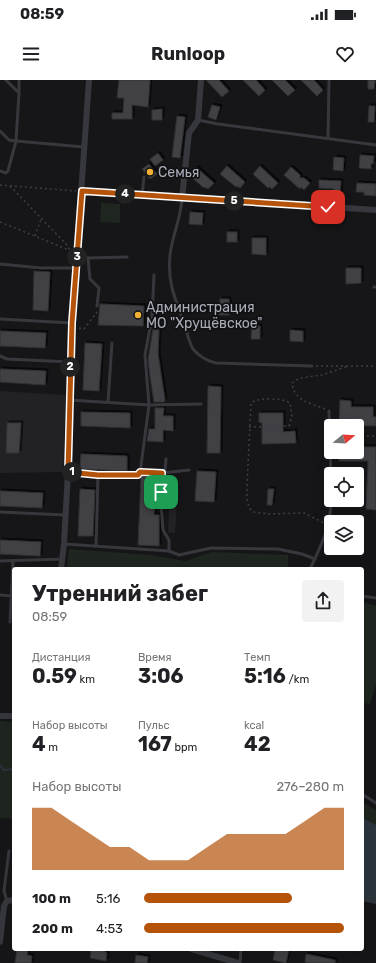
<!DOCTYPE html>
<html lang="ru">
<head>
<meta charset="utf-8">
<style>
  :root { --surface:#fff; --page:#f2f2f2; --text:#202124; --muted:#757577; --accent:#b45309 }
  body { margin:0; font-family:Rubik,sans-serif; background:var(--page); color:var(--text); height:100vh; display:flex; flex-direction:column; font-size:15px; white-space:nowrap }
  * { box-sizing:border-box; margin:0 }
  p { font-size:13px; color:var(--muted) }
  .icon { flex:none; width:22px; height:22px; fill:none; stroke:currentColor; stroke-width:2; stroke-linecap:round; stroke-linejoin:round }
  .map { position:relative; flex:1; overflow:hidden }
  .drawer { position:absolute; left:12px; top:487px; width:352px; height:384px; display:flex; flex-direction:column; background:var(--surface); border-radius:4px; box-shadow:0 4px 16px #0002 }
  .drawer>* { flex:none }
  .needle { width:26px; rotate:72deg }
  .controls { position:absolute; left:324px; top:339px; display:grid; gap:8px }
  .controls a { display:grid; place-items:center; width:40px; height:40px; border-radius:4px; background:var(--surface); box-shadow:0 4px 16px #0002; font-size:20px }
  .pin { position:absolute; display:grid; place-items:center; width:34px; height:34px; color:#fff; margin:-17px; border-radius:8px; box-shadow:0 2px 6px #0006 }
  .km { position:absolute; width:20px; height:20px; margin:-10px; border-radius:50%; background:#222; color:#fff; font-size:11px; line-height:20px; text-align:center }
  .round { display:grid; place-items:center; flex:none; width:42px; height:42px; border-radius:4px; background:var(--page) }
  .headline { display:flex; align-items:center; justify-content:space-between; height:68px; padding:0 20px }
  h1 { font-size:22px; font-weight:700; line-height:30px }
  .metrics { display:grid; grid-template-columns:repeat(3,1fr); gap:6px; height:68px; padding:4px 20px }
  .metrics div { display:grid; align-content:center }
  .metrics b { font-size:20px; font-weight:700 }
  .metrics small { font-size:11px; font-weight:400 }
  .metrics p { font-size:11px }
  .chart { height:112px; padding:8px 20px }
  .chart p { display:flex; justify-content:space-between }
  .chart svg { width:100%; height:72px; margin-top:4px; fill:var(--accent); opacity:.7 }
  ul { padding:0 20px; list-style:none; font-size:13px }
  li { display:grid; grid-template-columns:64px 48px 1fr; align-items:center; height:30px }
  li i { height:10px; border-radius:5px; background:var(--accent) }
  .status { display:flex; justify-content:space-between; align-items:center; height:28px; padding:0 20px; background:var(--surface); direction:ltr }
  .status svg { height:11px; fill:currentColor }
  header { display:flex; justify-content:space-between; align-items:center; height:52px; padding:0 20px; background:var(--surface); font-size:18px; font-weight:700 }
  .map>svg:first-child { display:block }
  .built { fill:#222225 }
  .green { fill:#1e261f }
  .water { fill:#2c353c }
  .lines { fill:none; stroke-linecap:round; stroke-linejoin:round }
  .stream { stroke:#2c353c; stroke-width:2 }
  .building { fill:#404145; stroke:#303034; filter:url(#shadow) }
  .path { stroke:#3d3f44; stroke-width:1.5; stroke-dasharray:2 3; stroke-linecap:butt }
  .lane { stroke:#37383d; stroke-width:3 }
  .street { stroke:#37383d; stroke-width:6 }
  .route-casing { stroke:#fff; stroke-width:8 }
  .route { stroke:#b45309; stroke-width:5 }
  .poi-dot { fill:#f2b134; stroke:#111113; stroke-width:1.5 }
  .labels { text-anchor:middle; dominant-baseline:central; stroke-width:3.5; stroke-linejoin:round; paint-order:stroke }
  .poi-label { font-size:14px; fill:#a8adb8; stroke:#111113; text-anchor:start }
</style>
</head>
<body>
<div class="status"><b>08:59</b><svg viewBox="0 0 49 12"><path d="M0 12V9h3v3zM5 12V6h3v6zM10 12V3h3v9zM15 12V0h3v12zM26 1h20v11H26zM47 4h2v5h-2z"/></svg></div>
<header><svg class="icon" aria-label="menu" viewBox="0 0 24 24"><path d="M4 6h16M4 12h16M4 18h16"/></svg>Runloop<svg class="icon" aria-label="heart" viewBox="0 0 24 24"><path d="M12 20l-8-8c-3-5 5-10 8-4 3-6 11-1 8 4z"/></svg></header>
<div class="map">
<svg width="376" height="883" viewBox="0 0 376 883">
  <defs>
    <filter id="shadow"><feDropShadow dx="2" dy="-2" stdDeviation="0" flood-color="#0009"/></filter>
  </defs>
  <rect width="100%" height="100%" fill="#161618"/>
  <g class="built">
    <polygon points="0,311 66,315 63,392 0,393"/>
    <polygon points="170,409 178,409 175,453 168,453"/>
  </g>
  <g class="green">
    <polygon points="101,123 120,124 120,143 100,142"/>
    <polygon points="69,469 151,475 185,481 212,472 288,475 288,489 67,489"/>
    <polygon points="362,522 376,526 376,604 370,624 362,623"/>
    <polygon points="0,641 14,642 14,739 0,738"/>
    <polygon points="362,722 376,730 376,745 362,737"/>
  </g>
  <polygon class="water" points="362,737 376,745 376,824 362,821"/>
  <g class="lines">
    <polyline class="stream" points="0,685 4,690 14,689"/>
  </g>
  <g class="building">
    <polygon points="119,0 150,0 148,27 132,25 132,39 112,39 112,33 123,33 124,18 117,18"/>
    <polygon points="206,0 219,0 229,11 222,17"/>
    <polygon points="243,0 256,0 265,10 259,16"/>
    <polygon points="272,0 285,0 295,10 288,16"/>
    <polygon points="301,0 314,0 323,10 317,16"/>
    <polygon points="368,0 375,0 374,9 368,9"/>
    <polygon points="212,25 220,27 216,40 208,37"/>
    <polygon points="369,26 375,26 374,42 368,42"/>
    <polygon points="162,29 162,40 152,40 152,30"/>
    <polygon points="177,36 185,37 180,78 172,77"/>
    <polygon points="158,73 163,80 155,86 150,79"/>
    <polygon points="360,75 374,76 373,84 371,83 371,89 359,88"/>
    <polygon points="334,77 344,78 343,91 333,90"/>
    <polygon points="149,84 157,94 150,99 142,89"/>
    <polygon points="227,86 245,102 240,108 237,106 236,107 220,94"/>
    <polygon points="260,86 278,103 272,109 270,107 268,108 253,94"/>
    <polygon points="196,87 214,103 208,109 205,107 204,108 189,95"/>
    <polygon points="291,87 300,95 300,98 304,98 310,103 304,110 301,107 300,109 284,95"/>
    <polygon points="319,100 341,101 340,114 333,114 334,109 319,108"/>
    <polygon points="357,103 376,104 376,116 364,115 364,112 356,112"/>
    <polygon points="190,132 203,133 202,145 189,144"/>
    <rect x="227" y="152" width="10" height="10"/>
    <polygon points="252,158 266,158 266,175 252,174"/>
    <polygon points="346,188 361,188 361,203 346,204"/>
    <polygon points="34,191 50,192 48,231 33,230"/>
    <polygon points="220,219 229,219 229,235 219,235"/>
    <polygon points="100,224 144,226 143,246 98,245"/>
    <polygon points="252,245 260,246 260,259 251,259"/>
    <polygon points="153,249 159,250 158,274 165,320 164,322 154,322 150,296 148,280"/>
    <polygon points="290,250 303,251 303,262 290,261"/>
    <polygon points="0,251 46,253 45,268 0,266"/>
    <polygon points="85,263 102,264 99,311 83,310"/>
    <polygon points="0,289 46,291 45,305 0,302"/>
    <polygon points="208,306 221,307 220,373 207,373"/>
    <polygon points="340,320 351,321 351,327 373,327 373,337 376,337 376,346 339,345"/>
    <polygon points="155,328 164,328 163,336 173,336 173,351 163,350 163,362 147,361 149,349 155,349"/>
    <polygon points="81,332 130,333 130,348 81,346"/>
    <polygon points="259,333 283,333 283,352 295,351 296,363 262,364 262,343 259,342"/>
    <polygon points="7,343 21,343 19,373 6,373"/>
    <polygon points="357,367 376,367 376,430 366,429 368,381 339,381 339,372 357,372"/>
    <polygon points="81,374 127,376 127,391 80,389"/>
    <polygon points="197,391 216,392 214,422 195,421"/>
    <polygon points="141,397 156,398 154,435 159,435 159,466 138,465"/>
    <polygon points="80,409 95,410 93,456 78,456"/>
    <polygon points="268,409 274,409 272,425 267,425"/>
    <polygon points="0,411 43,413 42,428 0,426"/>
    <polygon points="0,460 41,462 40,476 0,474"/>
    <polygon points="17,869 28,869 27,875 32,876 31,883 15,883"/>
    <polygon points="99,869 105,869 105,872 107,873 106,881 90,878 91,870 98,871"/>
    <polygon points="275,869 289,869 286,883 273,880"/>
    <polygon points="306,874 335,880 335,883 311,883 305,882"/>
    <polygon points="136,875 148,877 147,883 135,883"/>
  </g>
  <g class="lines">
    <g class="path">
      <polyline points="0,105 76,111"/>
      <polyline points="10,106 67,165 70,170"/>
      <polyline points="0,142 69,170"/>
      <polyline points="35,156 41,139"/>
      <polyline points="79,248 84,249 97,232"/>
      <polyline points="316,286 376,286"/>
      <path d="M 325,329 C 310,323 294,321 292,303 L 300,298 L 322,295 L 348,286"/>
      <path d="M 249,347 L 289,346 L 292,336 L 290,323 C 284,318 257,317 251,323 L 247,406 L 247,421 L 250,429 L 254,432 L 268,434 L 304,433 L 324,443"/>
      <polyline points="357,356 376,356"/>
    </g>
    <g class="lane">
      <polyline points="19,13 19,0"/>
      <polyline points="198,40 218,44 376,65"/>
      <polyline points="0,51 9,60 16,61 84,67"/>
      <polyline points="328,58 329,0"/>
      <polyline points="0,91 6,93 8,91 16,61 19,13 6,0"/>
      <polyline points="142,115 144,97"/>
      <path d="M 182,118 C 181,139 172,156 170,175 C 167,204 176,220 185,246 C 187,253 189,262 193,269 C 199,276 207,281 216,283 L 312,286"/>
      <polyline points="77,176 88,178 127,177"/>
      <polyline points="88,178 90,199 99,208 97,226"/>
      <polyline points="0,184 41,188 76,188"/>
      <polyline points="374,207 376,207"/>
      <polyline points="0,239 72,243"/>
      <polyline points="0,276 7,279 71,282"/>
      <polyline points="69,320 149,325 201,324"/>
      <polyline points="108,322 112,263"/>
      <polyline points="329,331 331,399"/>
      <polyline points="68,392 98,395 137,395 140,393"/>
      <polyline points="162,393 189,390"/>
      <polyline points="162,393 165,390 166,379"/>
      <polyline points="0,432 65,435"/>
      <polyline points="64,464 169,471 169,460 163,450 161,424 162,393 140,393 149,325 145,275 152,237 154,195"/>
      <polyline points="96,466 98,395"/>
      <polyline points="169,471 179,475 211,468 278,469 302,474 315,479"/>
      <polyline points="0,481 63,479"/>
      <path d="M 310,489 C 321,466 331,446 331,420"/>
      <polyline points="0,515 11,516"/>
      <polyline points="362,516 376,518"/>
      <polyline points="10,542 13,481"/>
      <polyline points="362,714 376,723"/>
      <polyline points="7,821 4,811 9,771"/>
      <polyline points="240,883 241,869"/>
    </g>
    <g class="street">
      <polyline points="82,111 376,130"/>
      <polyline points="182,118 189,53 198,40 201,0"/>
      <polyline points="61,489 64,464 68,392 72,243 89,0"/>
      <polyline points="0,636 14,636"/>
      <polyline points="0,862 4,826 7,821 14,820"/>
      <polyline points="191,869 238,883"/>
    </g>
  </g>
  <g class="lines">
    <defs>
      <polyline id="route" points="161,412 162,393 140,392 138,395 98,395 68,392 72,243 82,111 328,127"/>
    </defs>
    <use href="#route" class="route-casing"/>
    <use href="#route" class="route"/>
  </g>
  <g class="poi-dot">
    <circle cx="150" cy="92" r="4"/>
    <circle cx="138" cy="235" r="4"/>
  </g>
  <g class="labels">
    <g class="poi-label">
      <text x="158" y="92">Семья</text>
      <text x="146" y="227">Администрация<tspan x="146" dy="16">МО "Хрущёвское"</tspan></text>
    </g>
  </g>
</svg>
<div class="controls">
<a><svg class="needle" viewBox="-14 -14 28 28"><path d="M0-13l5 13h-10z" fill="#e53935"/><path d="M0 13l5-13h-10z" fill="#757577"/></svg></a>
<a><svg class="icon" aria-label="locate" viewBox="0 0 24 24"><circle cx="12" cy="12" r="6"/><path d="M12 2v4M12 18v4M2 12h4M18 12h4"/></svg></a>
<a><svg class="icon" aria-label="layers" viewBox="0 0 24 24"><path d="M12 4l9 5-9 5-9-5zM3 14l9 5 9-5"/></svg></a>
</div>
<div class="pin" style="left:161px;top:412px;background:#1e9e55"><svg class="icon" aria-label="arrive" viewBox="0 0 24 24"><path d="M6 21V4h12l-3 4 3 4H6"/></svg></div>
<div class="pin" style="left:328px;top:127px;background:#d93025"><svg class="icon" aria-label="check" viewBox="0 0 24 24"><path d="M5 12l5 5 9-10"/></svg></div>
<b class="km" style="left:72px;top:392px">1</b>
<b class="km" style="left:70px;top:287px">2</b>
<b class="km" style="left:77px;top:177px">3</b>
<b class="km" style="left:125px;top:114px">4</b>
<b class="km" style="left:234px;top:121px">5</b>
<section class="drawer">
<div class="headline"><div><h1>Утренний забег</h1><p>08:59</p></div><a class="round"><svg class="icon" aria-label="share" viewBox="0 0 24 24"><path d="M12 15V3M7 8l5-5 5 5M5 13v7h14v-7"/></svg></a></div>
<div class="metrics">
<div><p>Дистанция</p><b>0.59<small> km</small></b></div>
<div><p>Время</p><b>3:06</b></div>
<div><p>Темп</p><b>5:16<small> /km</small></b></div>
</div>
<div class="metrics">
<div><p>Набор высоты</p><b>4<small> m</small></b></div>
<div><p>Пульс</p><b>167<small> bpm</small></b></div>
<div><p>kcal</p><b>42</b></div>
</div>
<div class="chart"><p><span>Набор высоты</span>276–280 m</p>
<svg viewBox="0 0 160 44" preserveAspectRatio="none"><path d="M0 44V6L10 6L20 14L30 22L40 30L50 30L60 38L70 38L80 38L90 30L100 22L110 22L120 22L130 22L140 14L150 6L160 6V44z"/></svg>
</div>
<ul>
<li><b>100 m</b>5:16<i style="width:74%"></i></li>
<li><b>200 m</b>4:53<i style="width:100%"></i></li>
</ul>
</section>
</div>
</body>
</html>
